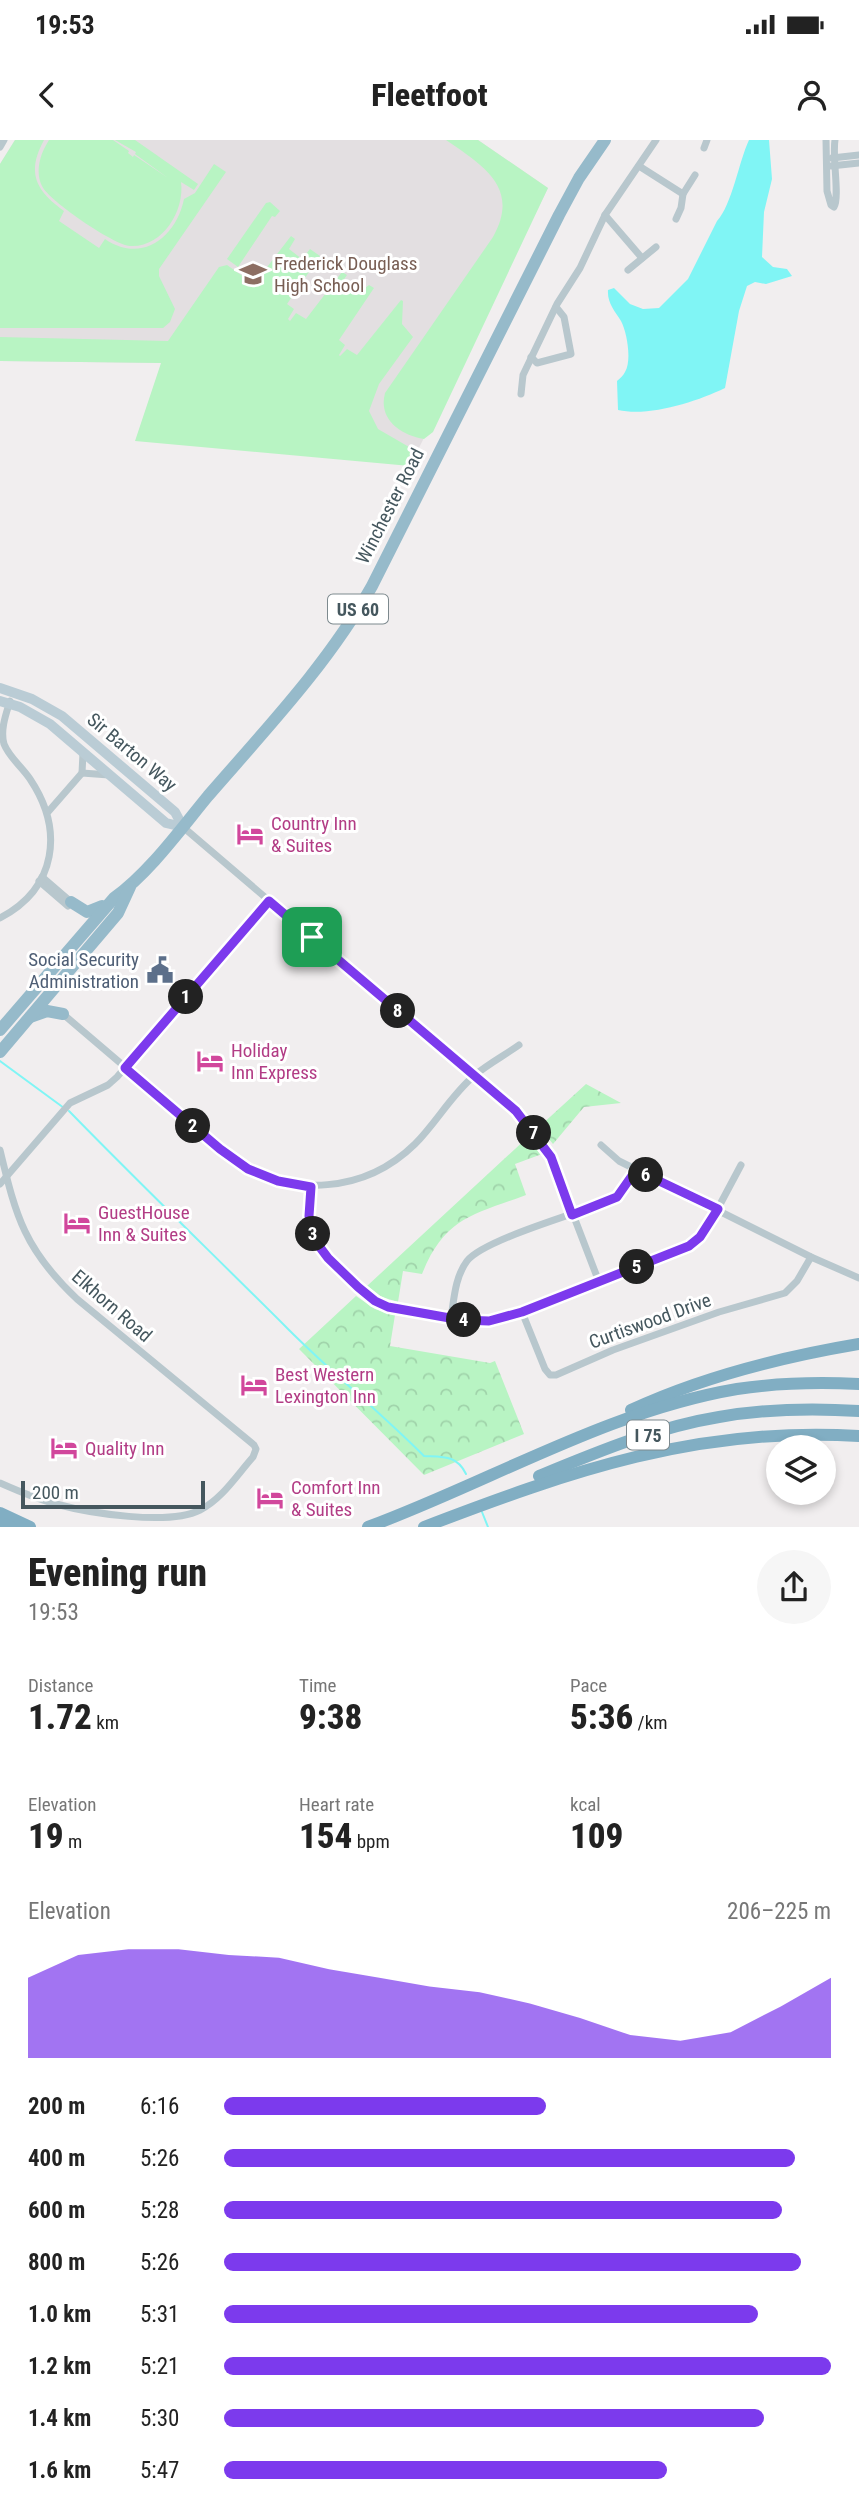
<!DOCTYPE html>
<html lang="en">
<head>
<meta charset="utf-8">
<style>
  :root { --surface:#fff; --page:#f6f6f6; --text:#222; --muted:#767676; --accent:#7c3aed }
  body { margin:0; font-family:"Roboto Condensed",sans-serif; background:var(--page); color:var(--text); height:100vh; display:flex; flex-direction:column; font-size:26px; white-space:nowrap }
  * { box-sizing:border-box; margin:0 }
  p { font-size:23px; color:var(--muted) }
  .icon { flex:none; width:38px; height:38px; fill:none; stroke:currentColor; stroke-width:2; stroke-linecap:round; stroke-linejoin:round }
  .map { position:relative; height:1387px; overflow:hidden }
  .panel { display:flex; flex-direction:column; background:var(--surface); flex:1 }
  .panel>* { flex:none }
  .tools { position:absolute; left:766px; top:1295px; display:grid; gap:14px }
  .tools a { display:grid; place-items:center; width:70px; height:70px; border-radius:50%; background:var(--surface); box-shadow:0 4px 10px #0003; font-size:35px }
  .scale { position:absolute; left:21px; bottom:18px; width:184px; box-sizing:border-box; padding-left:7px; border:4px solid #45575e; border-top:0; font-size:19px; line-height:24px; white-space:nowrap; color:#45575e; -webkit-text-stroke:5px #fff; paint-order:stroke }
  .pin { position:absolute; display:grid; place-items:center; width:60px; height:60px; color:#fff; margin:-30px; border-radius:14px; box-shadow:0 4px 10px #0006 }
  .km { position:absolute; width:35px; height:35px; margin:-18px; border-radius:50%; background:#222; color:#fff; font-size:19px; line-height:35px; text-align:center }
  .round { display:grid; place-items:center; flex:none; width:74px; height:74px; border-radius:37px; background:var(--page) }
  .overview { display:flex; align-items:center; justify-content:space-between; height:119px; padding:0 28px }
  h1 { font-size:38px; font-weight:800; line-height:52px }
  .figures { display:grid; grid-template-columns:repeat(3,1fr); gap:10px; height:119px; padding:7px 28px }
  .figures div { display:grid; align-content:center }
  .figures b { font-size:35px; font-weight:800 }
  .figures small { font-size:19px; font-weight:400 }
  .figures p { font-size:19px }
  .chart { height:196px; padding:14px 28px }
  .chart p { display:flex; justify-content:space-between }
  .chart svg { width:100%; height:126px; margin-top:7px; fill:var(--accent); opacity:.7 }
  ul { padding:0 28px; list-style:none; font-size:23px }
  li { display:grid; grid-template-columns:112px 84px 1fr; align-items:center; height:52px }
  li i { height:18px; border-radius:9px; background:var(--accent) }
  .status { display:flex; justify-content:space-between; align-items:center; height:49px; padding:0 35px; background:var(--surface); direction:ltr }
  .status svg { height:19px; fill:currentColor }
  header { display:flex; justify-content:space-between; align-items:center; height:91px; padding:0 28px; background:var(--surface); font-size:32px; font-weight:800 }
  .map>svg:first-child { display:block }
  .education { fill:#e3dfe1 }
  .green { fill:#b8f4c3 }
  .forest { fill:url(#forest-crowns) }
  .water { fill:#80f5f5 }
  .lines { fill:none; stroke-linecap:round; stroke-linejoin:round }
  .stream { stroke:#80f5f5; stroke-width:2 }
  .minor { stroke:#b8c7cd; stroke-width:7 }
  .secondary { stroke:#baccd5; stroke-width:10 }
  .trunk { stroke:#96baca; stroke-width:12 }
  .motorway { stroke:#81aec3; stroke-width:12 }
  .route-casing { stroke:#fff; stroke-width:14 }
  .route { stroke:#7c3aed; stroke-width:9 }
  .labels { text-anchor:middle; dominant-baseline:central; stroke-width:6; stroke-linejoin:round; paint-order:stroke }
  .shield { fill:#fff; stroke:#7d898e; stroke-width:2 }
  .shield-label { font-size:18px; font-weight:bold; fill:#45575e }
  .education-label { font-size:19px; fill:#785e54; stroke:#fff; text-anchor:start }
  .street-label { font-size:19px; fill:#45575e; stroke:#fff }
  .hotel-label { font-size:19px; fill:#b23c85; stroke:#fff; text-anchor:start }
  .service-label { font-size:19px; fill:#4e5e75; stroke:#fff; text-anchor:end }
</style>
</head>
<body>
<div class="status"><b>19:53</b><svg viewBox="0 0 49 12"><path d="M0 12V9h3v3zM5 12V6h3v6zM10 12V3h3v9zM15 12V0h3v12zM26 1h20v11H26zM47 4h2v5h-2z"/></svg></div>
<header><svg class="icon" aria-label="back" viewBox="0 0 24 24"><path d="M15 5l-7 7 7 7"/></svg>Fleetfoot<svg class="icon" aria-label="person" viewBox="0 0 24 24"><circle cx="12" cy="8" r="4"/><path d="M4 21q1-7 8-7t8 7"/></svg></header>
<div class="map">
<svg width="859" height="1387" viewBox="0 0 859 1387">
  <defs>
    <pattern id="forest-crowns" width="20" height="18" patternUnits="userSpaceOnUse" patternTransform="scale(1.75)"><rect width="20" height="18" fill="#b8f4c3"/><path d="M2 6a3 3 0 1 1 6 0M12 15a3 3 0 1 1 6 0" fill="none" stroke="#a0d3aa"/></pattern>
  </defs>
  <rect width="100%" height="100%" fill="#f1eeef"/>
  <polygon class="education" points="15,0 478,0 548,48 410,326 161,223 0,221 0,24"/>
  <g class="green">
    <path d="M 15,0 L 44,0 C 26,33 36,51 64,71 L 59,81 L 99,108 L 105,99 C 141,124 176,98 184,59 L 195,53 L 214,24 L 226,32 L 159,129 L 159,136 L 175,169 L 170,182 L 163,188 L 0,188 L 0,24 Z"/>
    <path d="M 49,0 L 113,0 L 129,11 L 128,13 L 133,17 L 134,15 L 168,38 L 135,14 L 136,12 L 115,0 L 135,0 L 198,44 L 194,50 L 181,42 C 185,71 162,108 130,106 C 114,105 49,61 42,46 C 35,31 40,14 49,0 Z"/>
    <path d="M 446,0 L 478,0 L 548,48 L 433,292 L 424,299 C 400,295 378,279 385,253 L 493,97 C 521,47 482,25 446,0 Z"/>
    <polygon points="270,62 280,71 275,77 272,76 238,127 227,119 266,63"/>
    <polygon points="291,96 295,99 289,109 302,119 310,109 320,116 287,164 294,169 288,179 290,181 296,173 306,179 342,132 347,135 340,145 353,154 360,145 365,148 369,145 374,148 339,200 345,205 339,215 340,216 347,209 357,215 401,160 403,161 402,184 413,197 379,244 369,271 378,289 416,311 410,326 135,301 161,223 0,221 0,197 168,201 219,127 227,125 254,144"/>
  </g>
  <g class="forest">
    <polygon points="586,944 621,963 584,967 553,1004 539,987"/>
    <path d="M 529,996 L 542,1014 L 515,1024 L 526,1055 C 473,1075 445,1077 422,1134 L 403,1131 L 398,1162 L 382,1157 L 367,1146 Z"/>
    <polygon points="356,1156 375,1169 395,1175 390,1206 490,1223 495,1221 524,1294 424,1335 299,1209"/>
  </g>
  <path class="water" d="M 749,0 L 769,0 L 772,39 L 764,72 L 762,117 L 773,127 L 787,129 L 792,136 L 766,144 L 755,142 L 747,146 L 739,171 L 725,248 C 696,262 649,277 618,270 L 617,241 C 620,238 623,236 625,232 C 632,221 627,192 621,181 C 615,171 607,163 608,150 L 614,148 L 630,164 L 643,169 L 659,168 L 688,139 L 717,81 C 732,65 739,21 749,0 Z"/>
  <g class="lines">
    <g class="stream">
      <polyline points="0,921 64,968"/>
      <path d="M 69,971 C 141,1045 215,1116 288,1189 C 332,1233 380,1272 424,1316 C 443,1317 457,1315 466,1334"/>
      <polyline points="482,1372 488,1387"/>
    </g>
    <g class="minor">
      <path d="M 826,0 L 827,51 L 831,65 L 834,67 C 840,57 832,17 835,0"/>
      <polyline points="0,7 4,0"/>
      <polyline points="704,8 707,0"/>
      <polyline points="832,18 859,15"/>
      <polyline points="639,26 683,54"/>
      <polyline points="831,26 859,23"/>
      <polyline points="605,75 642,118"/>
      <polyline points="676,79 681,68 683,54 695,35"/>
      <polyline points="628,130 656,107"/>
      <polyline points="531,217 537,223 571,214 564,177 556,167"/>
      <polyline points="521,254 523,235 557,164 580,128 605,75 656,0"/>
      <polyline points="82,633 109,635"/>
      <polyline points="48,672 82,633 83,613"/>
      <polyline points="183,687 515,971 551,1017 599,1142"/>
      <polyline points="42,737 71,762"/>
      <polyline points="39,741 68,766"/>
      <path d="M 0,778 C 57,748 64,690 30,639 C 22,627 9,617 4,604 C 0,590 6,574 10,561"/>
      <path d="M 63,874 L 234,1020 C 292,1058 365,1053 415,1004 C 436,983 452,954 475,935 C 488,924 505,915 519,905"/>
      <polyline points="601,1005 619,1021 811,1117 859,1138"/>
      <path d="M 0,1010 C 16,1077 25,1110 77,1159 L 254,1305 L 256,1309 L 253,1317 C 237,1335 222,1359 200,1370 C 169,1386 89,1373 56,1364 C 36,1359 18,1351 0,1343"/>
      <polyline points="0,1044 70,963 108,945 117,937 269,761"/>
      <polyline points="311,1047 309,1076 316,1102 328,1118 367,1156 388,1167 461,1180 490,1181 522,1172 689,1106 708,1087 741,1025"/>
      <polyline points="522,1172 545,1229 550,1235 556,1235 613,1210 719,1172 785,1153 797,1141 811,1117"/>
      <path d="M 451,1178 C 454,1159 455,1137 467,1121 C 483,1100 580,1072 610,1061 L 625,1049 L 636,1030"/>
    </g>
    <g class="secondary">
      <polyline points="0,548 32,559 62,576 175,672 183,687"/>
      <polyline points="0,561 20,567 50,584 166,683 183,687"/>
    </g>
    <g class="trunk">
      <polyline points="71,762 87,772 102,766"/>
      <polyline points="30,877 47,871 63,874"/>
      <path d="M 0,890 L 114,758 C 149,733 180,690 208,656 C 266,589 328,524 372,446 L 559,75 L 579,38 L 605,0"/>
      <polyline points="0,912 118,773 130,747"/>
    </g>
    <g class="motorway">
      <path d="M 631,1270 C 702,1237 782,1217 859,1204"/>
      <path d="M 539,1336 C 597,1312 657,1287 719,1277 C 765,1269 812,1268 859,1271"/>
      <polyline points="0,1373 30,1387"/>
      <polyline points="0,1383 11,1387"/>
      <path d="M 368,1387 C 490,1342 607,1271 737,1249 C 777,1243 818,1242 859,1244"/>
      <path d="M 424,1387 C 570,1331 699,1286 859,1296"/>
    </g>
  </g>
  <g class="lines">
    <defs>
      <polygon id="route" points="269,761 516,971 551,1017 572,1075 617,1057 636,1030 718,1069 700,1097 689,1106 522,1172 489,1181 461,1180 388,1167 375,1161 358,1147 328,1118 316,1102 309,1076 311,1047 278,1041 248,1029 220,1009 125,928"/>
    </defs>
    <use href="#route" class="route-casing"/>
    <use href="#route" class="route"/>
  </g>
  <defs>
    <symbol id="school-bare" viewBox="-9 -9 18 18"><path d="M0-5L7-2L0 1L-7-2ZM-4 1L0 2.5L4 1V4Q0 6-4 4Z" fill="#8d6e63" stroke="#fff" stroke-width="2.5" paint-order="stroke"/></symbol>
    <symbol id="hotel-bare" viewBox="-9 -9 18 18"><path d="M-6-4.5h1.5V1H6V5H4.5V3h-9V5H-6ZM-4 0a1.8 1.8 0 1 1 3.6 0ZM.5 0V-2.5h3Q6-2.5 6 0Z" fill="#d1479c" stroke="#fff" stroke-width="2.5" paint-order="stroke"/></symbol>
    <symbol id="civic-bare" viewBox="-9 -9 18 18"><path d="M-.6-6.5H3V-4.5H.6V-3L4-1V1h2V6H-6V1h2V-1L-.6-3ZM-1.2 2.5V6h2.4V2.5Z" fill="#5c6f8a" stroke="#fff" stroke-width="2.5" paint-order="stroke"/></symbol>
  </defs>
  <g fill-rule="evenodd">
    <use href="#school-bare" x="234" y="115" width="38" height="38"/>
    <use href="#hotel-bare" x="231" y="675" width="38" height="38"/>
    <use href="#civic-bare" x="141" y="811" width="38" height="38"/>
    <use href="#hotel-bare" x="191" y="902" width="38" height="38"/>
    <use href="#hotel-bare" x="58" y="1064" width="38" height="38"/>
    <use href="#hotel-bare" x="235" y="1226" width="38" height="38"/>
    <use href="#hotel-bare" x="45" y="1289" width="38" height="38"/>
    <use href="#hotel-bare" x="251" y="1339" width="38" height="38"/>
  </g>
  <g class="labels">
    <g class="shield">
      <rect x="328" y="454.5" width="60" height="29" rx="5"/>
      <rect x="627" y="1280.5" width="42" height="29" rx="5"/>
    </g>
    <g class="shield-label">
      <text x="358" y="469">US 60</text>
      <text x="648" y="1295">I 75</text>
    </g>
    <g class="education-label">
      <text x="274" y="123">Frederick Douglass<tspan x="274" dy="22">High School</tspan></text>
    </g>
    <g class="street-label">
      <text transform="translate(390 366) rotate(-63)">Winchester Road</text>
      <text transform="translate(132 612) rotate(40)">Sir Barton Way</text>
      <text transform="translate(112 1166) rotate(41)">Elkhorn Road</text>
      <text transform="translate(650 1181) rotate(-20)">Curtiswood Drive</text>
    </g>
    <g class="hotel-label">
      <text x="271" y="683">Country Inn<tspan x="271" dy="22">&amp; Suites</tspan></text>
      <text x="231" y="910">Holiday<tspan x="231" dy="22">Inn Express</tspan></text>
      <text x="98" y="1072">GuestHouse<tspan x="98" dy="22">Inn &amp; Suites</tspan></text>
      <text x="275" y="1234">Best Western<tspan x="275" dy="22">Lexington Inn</tspan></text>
      <text x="85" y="1308">Quality Inn</text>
      <text x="291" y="1347">Comfort Inn<tspan x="291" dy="22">&amp; Suites</tspan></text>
    </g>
    <g class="service-label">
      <text x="139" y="819">Social Security<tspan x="139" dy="22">Administration</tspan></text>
    </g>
  </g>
</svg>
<div class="tools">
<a><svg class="icon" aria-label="layers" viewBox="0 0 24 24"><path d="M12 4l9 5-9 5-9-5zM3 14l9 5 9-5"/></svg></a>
</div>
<div class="scale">200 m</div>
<div class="pin" style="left:312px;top:797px;background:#1e9e55"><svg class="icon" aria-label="arrive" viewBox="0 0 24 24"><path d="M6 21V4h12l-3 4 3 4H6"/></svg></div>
<b class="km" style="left:186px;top:857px">1</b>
<b class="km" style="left:193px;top:986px">2</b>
<b class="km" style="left:313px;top:1094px">3</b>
<b class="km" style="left:464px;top:1180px">4</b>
<b class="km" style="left:637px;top:1127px">5</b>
<b class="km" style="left:646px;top:1035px">6</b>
<b class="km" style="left:534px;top:993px">7</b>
<b class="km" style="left:398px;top:871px">8</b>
</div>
<section class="panel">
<div class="overview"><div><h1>Evening run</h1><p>19:53</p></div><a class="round"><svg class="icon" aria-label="share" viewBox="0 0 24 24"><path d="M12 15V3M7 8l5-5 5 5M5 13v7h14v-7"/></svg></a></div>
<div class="figures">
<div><p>Distance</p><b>1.72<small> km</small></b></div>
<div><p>Time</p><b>9:38</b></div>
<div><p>Pace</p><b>5:36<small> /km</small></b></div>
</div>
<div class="figures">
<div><p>Elevation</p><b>19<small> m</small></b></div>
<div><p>Heart rate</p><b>154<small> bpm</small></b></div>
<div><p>kcal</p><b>109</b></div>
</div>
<div class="chart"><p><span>Elevation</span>206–225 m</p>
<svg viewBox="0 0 160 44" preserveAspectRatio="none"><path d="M0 44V16L10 8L20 6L30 6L40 8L50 9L60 13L70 16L80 19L90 21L100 25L110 30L120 36L130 38L140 35L150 26L160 16V44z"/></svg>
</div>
<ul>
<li><b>200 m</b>6:16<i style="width:53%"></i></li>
<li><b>400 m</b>5:26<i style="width:94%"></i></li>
<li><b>600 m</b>5:28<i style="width:92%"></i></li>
<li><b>800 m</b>5:26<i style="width:95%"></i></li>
<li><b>1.0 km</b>5:31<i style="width:88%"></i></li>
<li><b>1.2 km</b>5:21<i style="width:100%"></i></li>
<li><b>1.4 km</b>5:30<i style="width:89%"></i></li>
<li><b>1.6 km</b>5:47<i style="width:73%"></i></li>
</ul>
</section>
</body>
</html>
